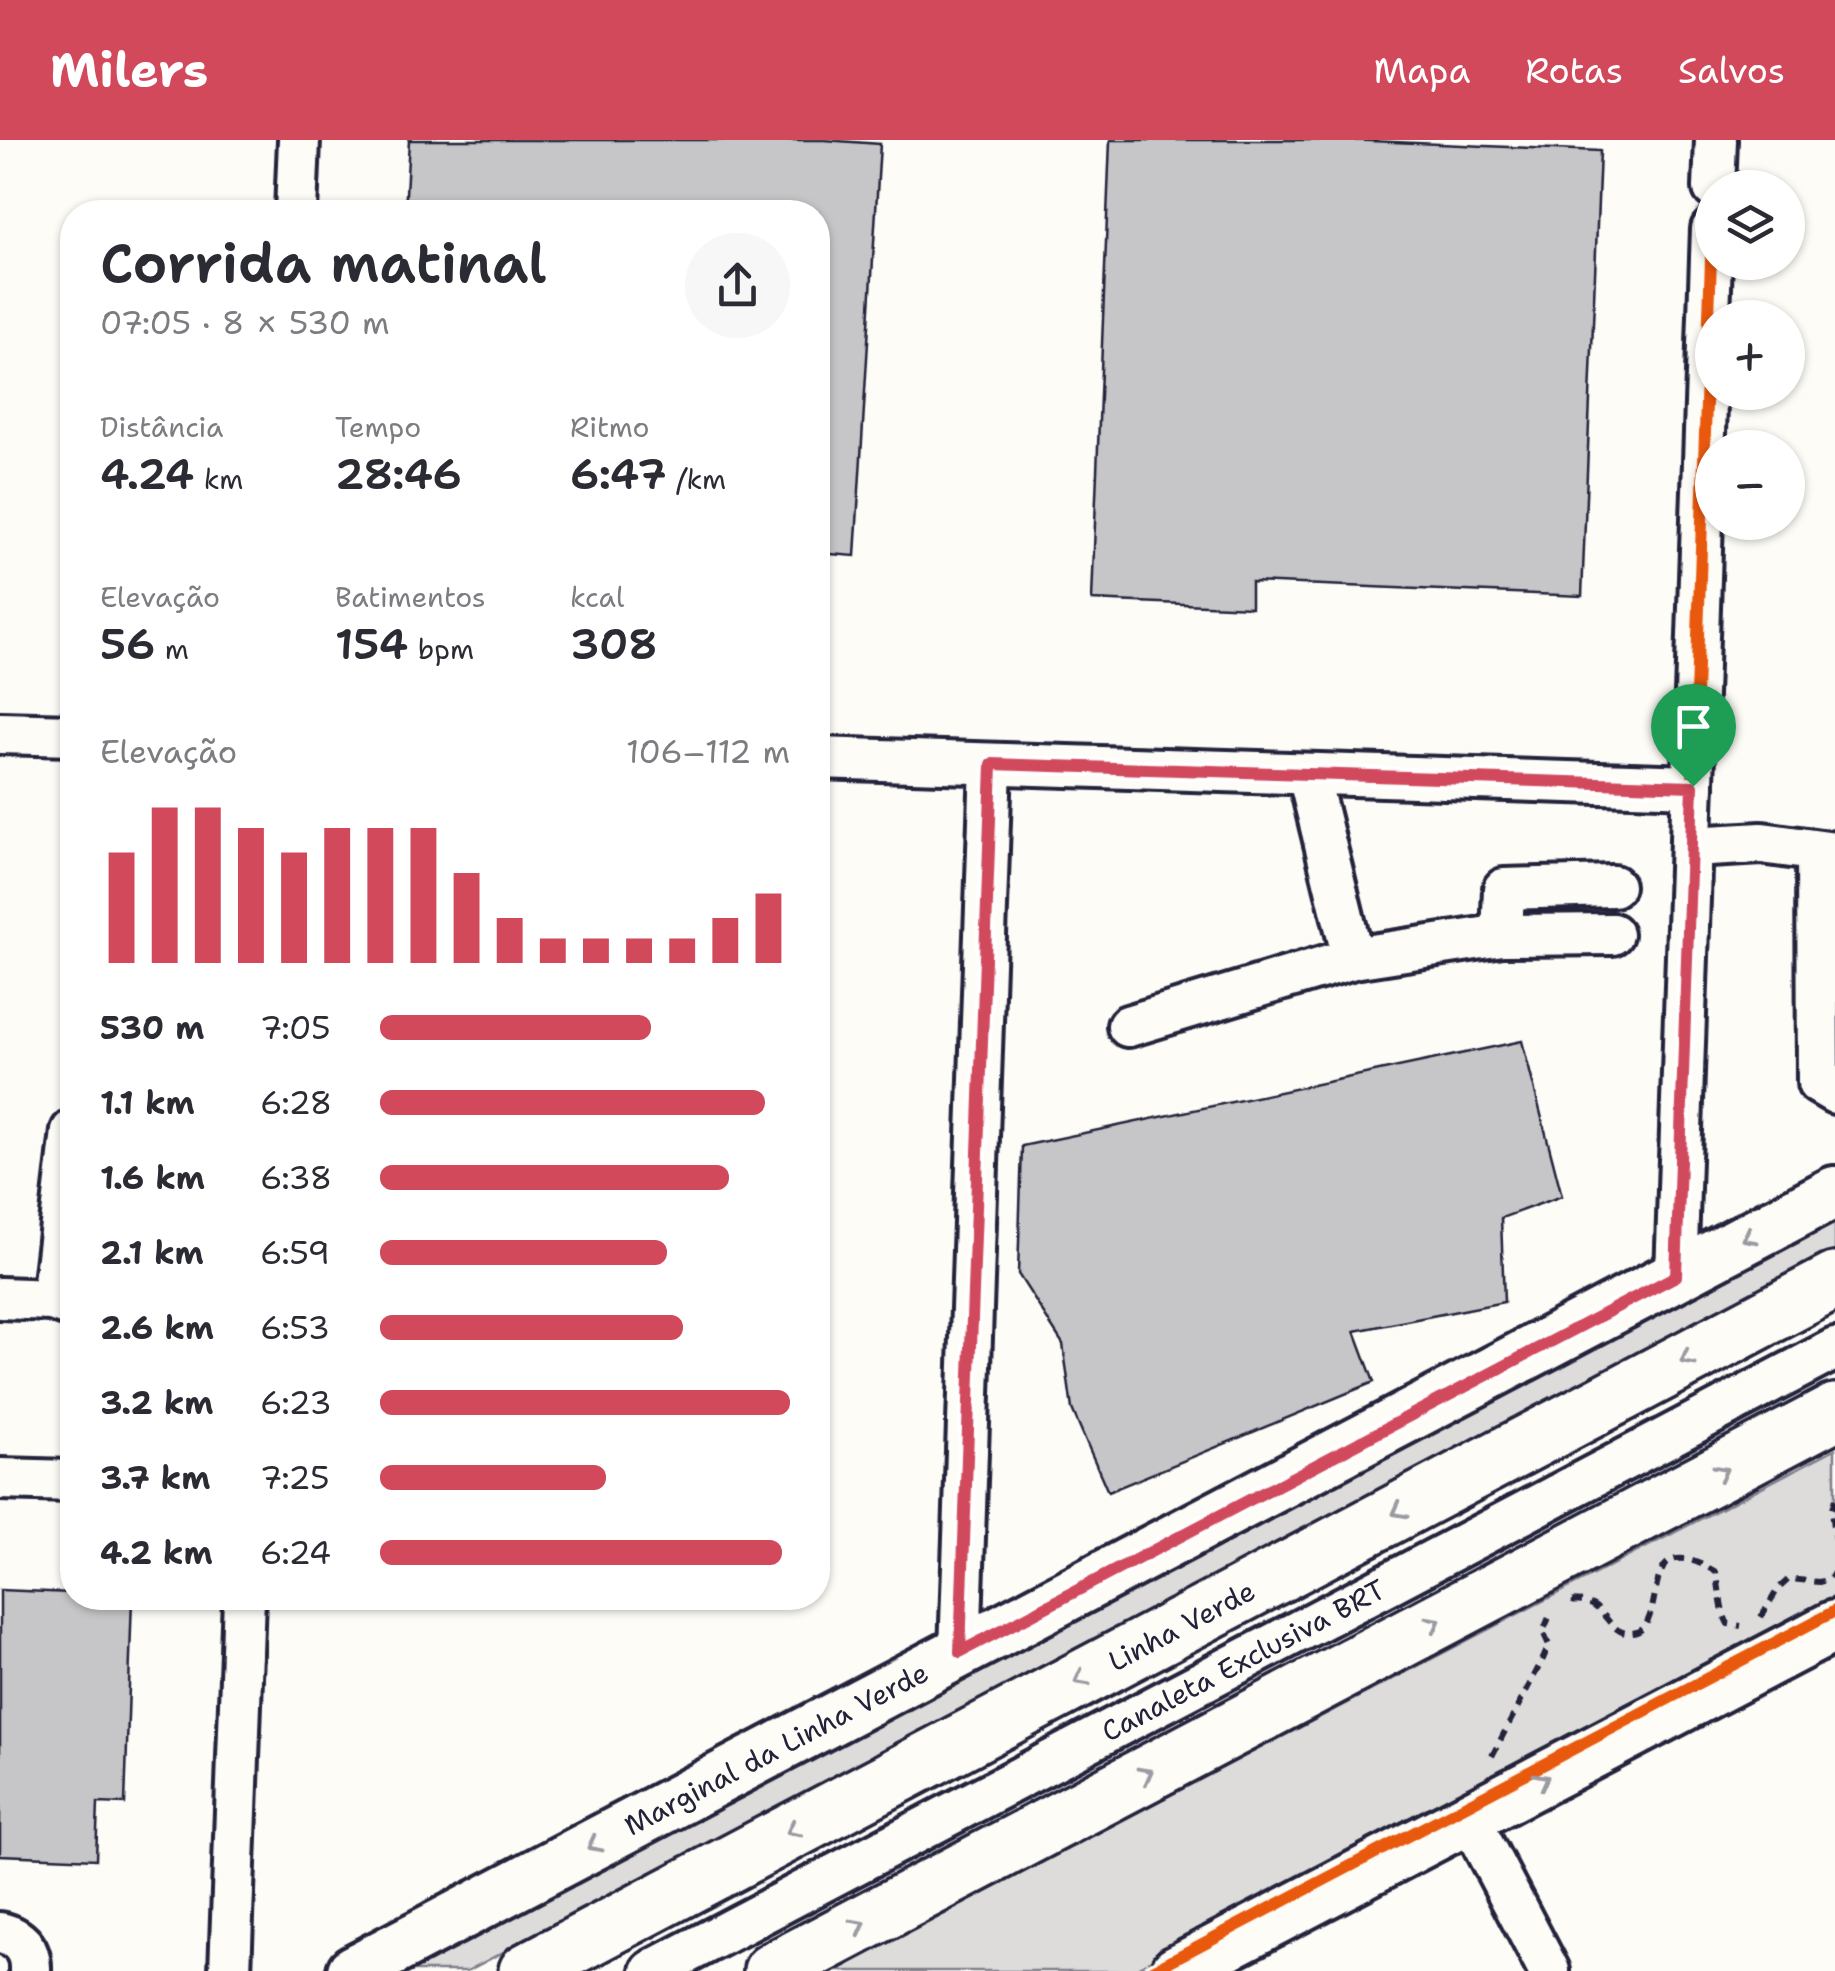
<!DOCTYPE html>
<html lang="pt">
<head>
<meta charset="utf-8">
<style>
  :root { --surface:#fff; --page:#f7f7f7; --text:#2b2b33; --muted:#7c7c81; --accent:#d1495b }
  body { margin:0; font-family:"Shantell Sans",sans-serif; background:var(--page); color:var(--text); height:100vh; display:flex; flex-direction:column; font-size:38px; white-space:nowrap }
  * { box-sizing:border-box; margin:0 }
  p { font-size:32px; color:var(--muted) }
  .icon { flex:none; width:55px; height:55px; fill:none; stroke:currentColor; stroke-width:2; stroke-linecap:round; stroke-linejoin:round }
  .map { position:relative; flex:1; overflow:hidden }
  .drawer { position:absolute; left:60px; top:60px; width:770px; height:1410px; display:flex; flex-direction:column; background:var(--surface); border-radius:40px; box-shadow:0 2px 8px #0004 }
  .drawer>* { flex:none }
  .tools { position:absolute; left:1695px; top:30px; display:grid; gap:20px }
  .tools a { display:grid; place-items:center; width:110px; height:110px; border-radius:50%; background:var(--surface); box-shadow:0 2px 8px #0004; font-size:50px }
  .pin { position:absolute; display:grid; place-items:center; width:85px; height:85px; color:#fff; margin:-102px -42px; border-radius:50% 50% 50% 0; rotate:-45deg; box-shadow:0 0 10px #0007 }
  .pin .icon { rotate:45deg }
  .round { display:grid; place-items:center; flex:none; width:105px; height:105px; border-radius:52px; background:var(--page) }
  .head { display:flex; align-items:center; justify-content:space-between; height:170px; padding:0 40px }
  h1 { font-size:55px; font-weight:600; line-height:75px }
  .figures { display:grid; grid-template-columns:repeat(3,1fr); gap:15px; height:170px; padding:10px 40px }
  .figures div { display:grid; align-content:center }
  .figures b { font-size:42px; font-weight:600 }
  .figures small { font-size:28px; font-weight:400 }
  .figures p { font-size:28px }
  .chart { height:280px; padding:20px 40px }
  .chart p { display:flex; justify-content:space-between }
  .chart svg { width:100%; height:180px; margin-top:10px; stroke:var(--accent); stroke-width:6 }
  ul { padding:0 40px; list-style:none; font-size:32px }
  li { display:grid; grid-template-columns:160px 120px 1fr; align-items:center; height:75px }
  li i { height:25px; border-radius:12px; background:var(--accent) }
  header { display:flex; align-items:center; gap:60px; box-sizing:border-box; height:140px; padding:0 50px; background:var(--accent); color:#fff }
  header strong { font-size:48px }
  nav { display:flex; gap:55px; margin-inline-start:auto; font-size:35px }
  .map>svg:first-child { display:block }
  .green { fill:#dddcdb; stroke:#807f8b; stroke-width:2.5 }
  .building { fill:#c6c6c8; stroke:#22223b; stroke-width:2.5 }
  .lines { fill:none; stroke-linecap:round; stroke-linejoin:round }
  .minor-casing { stroke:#22223b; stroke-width:48 }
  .major-casing { stroke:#22223b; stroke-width:58 }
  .highway-casing { stroke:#22223b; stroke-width:62 }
  .path { stroke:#22223b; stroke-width:6; stroke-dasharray:10 8; stroke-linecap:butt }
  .minor { stroke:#fdfcf7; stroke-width:40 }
  .major { stroke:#fdfcf7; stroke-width:50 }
  .highway { stroke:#fdfcf7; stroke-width:55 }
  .cycleway-casing { stroke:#fdfcf7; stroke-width:19 }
  .cycleway { stroke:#e8590c; stroke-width:12 }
  .oneway { stroke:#9a9aa2 }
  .route-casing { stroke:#fff; stroke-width:20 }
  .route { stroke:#d1495b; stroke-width:12 }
  .labels { text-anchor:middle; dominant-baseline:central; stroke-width:9; stroke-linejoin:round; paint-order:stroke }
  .street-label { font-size:28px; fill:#22223b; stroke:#fdfcf7 }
</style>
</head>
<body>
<header>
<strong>Milers</strong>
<nav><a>Mapa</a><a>Rotas</a><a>Salvos</a></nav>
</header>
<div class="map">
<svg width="1835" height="1831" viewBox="0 0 1835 1831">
  <rect width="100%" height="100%" fill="#fdfcf7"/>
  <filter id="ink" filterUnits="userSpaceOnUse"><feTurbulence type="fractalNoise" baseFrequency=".01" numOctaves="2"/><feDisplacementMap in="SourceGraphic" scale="20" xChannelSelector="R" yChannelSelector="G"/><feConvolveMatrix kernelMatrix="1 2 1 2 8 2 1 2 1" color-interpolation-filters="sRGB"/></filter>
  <g filter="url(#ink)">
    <g class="green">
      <polygon points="1835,1072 1835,1111 467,1831 390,1831"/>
      <polygon points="1835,1309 1835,1456 1131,1831 832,1831"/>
    </g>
    <g class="building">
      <polygon points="409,0 824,0 880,4 855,416 818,413 818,72 405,72"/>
      <polygon points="1110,0 1347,0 1600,11 1582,456 1251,442 1251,467 1092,460"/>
      <polygon points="1522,901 1562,1056 1501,1078 1504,1162 1355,1191 1374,1242 1108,1352 1072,1269 1063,1204 1018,1134 1022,1006"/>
      <polygon points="0,1450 72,1453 72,1458 132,1458 125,1664 98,1663 96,1719 0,1715"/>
    </g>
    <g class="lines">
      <defs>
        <g id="minor">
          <polyline points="1714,48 1716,0"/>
          <polyline points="296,72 299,0"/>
          <polyline points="0,593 72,595"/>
          <polyline points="818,618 1693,646"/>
          <polyline points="1308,634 1353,818"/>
          <polyline points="1691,707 1762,703 1835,713"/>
          <polyline points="1817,711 1818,943 1835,953"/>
          <polyline points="1502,795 1504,749 1613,746"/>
          <polyline points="1128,886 1353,818 1502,795 1612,794"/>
          <polyline points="1676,1136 1712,89"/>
          <polyline points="0,1158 52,1160 72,1167"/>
          <polyline points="52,1160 72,991"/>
          <polyline points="0,1339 72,1341"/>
          <polyline points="960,1512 991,624"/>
          <polyline points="1469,1678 1549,1831"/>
          <path d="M 0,1793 C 20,1797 31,1810 30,1831"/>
          <polyline points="230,1831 244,1458"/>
          <path id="s1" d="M 652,1831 L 1835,1209"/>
        </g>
        <g id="major">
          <path id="s2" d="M 353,1831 L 1835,1052"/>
          <polyline points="1176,1831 1835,1486"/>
        </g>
        <g id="highway">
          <path id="s3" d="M 527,1831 L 1835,1141"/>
          <polyline points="772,1831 1835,1272"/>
        </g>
      </defs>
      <use href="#minor" class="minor-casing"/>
      <use href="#major" class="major-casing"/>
      <use href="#highway" class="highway-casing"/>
      <g class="path">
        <polyline points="1835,1359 1831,1372 1835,1401"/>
        <path d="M 1572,1461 C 1577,1462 1583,1461 1588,1463 C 1606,1469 1611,1496 1632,1493 C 1672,1489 1632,1382 1716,1432 C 1720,1448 1720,1470 1728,1484 L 1741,1486"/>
        <polyline points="1761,1477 1778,1449 1789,1439 1819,1442 1830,1439 1835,1431"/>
        <polyline points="1492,1616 1543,1519 1549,1505 1543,1492 1550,1475"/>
      </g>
      <use href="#minor" class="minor"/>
      <use href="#major" class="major"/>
      <use href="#highway" class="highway"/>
      <defs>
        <g id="cycleway">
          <polyline points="1676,1136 1712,89"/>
          <polyline points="960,1512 991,624"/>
          <polyline points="1151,1831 1835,1471"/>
        </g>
      </defs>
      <use href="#cycleway" class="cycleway-casing"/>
      <use href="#cycleway" class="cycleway"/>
    </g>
    <defs><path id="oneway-chevron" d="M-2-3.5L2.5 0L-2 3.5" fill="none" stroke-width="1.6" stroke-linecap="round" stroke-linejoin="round" transform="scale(2.5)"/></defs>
    <g class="oneway">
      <use href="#oneway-chevron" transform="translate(1749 1097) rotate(152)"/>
      <use href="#oneway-chevron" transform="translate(1687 1219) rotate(152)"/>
      <use href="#oneway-chevron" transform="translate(1721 1332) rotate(-28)"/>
      <use href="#oneway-chevron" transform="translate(1399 1371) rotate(152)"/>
      <use href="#oneway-chevron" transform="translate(1434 1483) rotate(-28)"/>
      <use href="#oneway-chevron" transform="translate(1081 1539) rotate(152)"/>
      <use href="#oneway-chevron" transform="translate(1146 1634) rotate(-28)"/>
      <use href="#oneway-chevron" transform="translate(1542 1640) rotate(-28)"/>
      <use href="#oneway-chevron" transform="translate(793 1690) rotate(152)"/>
      <use href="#oneway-chevron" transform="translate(594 1705) rotate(152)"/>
      <use href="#oneway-chevron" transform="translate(859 1786) rotate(-28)"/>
    </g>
  </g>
  <g class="lines" filter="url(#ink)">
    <defs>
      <polygon id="route" points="992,624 1693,646 1676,1136 960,1512"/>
    </defs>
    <use href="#route" class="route-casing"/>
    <use href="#route" class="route"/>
  </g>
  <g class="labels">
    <g class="street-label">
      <text stroke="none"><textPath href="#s3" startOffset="740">Linha Verde</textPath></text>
      <text stroke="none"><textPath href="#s1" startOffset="668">Canaleta Exclusiva BRT</textPath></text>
      <text stroke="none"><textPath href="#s2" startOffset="478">Marginal da Linha Verde</textPath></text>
    </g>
  </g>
</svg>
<div class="tools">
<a><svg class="icon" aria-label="layers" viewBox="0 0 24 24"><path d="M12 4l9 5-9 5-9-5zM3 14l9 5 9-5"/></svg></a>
<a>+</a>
<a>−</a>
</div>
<div class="pin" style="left:1693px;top:646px;background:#1e9e55"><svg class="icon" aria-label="arrive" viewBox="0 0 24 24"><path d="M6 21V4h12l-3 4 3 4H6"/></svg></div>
<section class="drawer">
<div class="head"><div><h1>Corrida matinal</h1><p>07:05 · 8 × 530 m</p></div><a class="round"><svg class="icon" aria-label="share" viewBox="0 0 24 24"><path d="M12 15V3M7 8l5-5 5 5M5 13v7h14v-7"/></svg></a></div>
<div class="figures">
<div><p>Distância</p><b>4.24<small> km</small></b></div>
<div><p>Tempo</p><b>28:46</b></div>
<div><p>Ritmo</p><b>6:47<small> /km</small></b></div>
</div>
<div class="figures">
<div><p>Elevação</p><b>56<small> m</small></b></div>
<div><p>Batimentos</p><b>154<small> bpm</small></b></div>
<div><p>kcal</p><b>308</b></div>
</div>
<div class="chart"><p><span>Elevação</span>106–112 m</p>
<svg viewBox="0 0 160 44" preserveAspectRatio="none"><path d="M5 44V17M15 44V6M25 44V6M35 44V11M45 44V17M55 44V11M65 44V11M75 44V11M85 44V22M95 44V33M105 44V38M115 44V38M125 44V38M135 44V38M145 44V33M155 44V27"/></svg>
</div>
<ul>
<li><b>530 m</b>7:05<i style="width:66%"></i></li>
<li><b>1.1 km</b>6:28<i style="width:94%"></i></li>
<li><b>1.6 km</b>6:38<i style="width:85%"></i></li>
<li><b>2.1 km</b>6:59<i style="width:70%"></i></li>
<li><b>2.6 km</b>6:53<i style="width:74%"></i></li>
<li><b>3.2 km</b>6:23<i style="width:100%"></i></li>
<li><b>3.7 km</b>7:25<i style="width:55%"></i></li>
<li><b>4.2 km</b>6:24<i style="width:98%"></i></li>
</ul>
</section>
</div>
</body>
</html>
